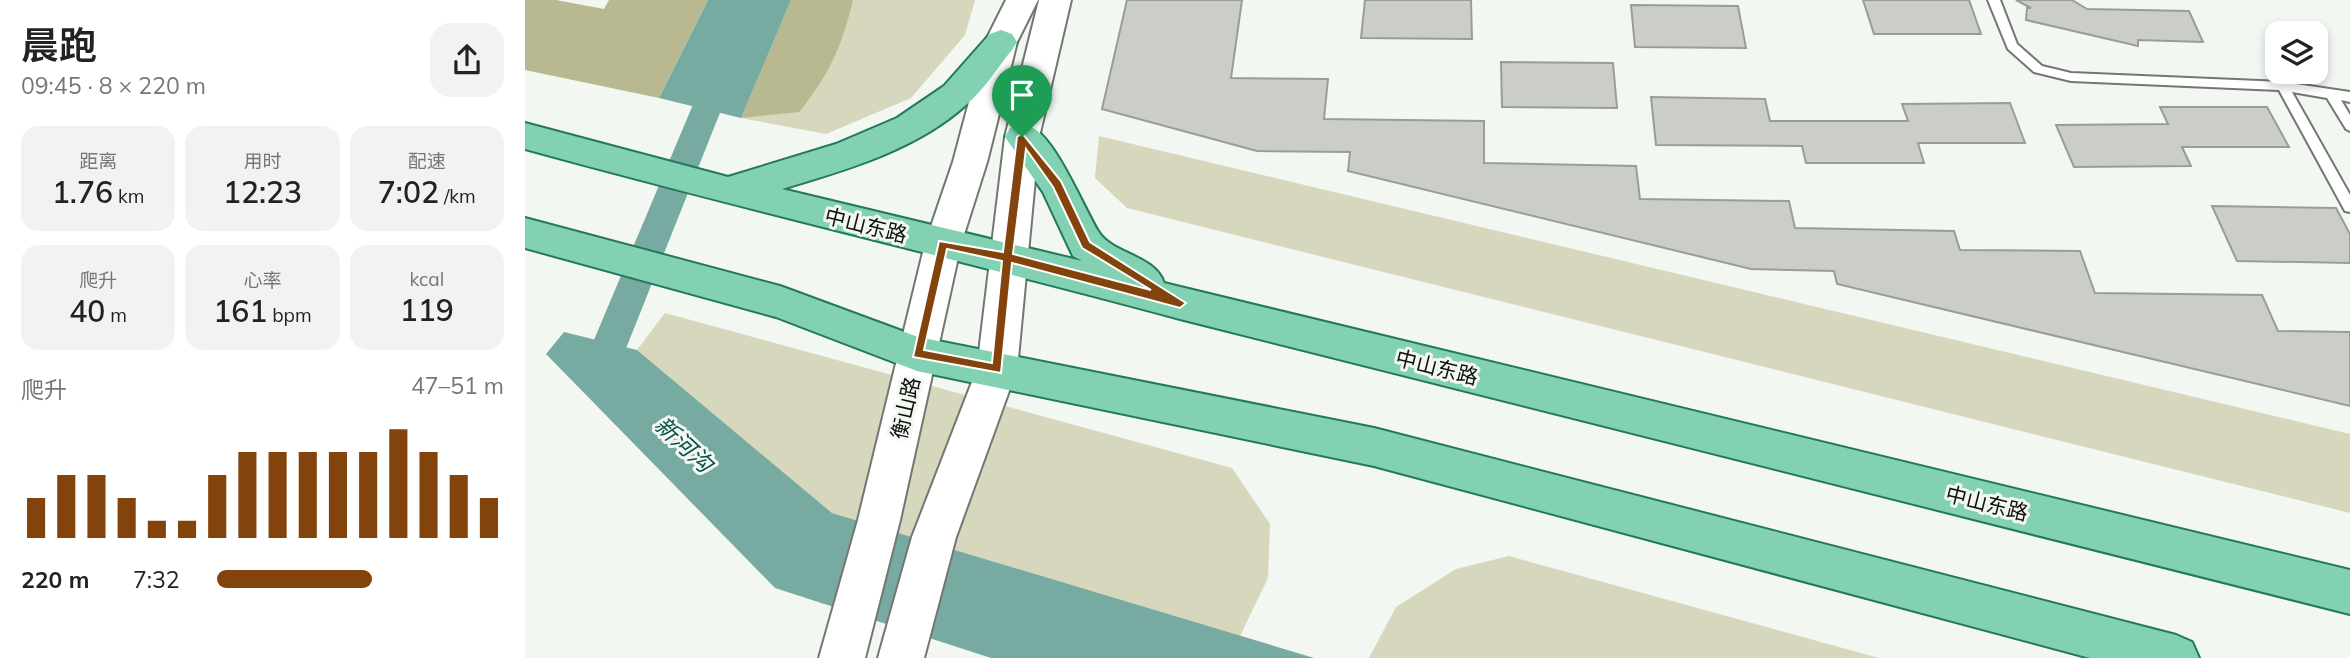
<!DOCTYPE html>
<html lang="zh">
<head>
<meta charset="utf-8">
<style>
  :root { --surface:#fff; --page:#f2f2f2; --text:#222; --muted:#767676; --accent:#83430c }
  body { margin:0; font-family:Mulish,"Noto Sans SC",sans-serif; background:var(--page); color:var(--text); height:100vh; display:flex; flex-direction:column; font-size:26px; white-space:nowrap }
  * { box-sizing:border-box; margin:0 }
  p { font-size:23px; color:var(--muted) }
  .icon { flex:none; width:38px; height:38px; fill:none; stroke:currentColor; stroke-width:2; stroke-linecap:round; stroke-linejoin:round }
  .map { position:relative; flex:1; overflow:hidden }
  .side { display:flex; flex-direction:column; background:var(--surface); width:525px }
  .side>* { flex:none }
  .controls { position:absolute; left:1740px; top:21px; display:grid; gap:14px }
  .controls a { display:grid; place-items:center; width:63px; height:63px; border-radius:14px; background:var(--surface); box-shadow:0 4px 10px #0003; font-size:35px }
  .pin { position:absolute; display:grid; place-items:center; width:60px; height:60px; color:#fff; margin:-72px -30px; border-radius:50% 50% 50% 0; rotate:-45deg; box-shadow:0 0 7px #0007 }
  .pin .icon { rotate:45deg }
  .round { display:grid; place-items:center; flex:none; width:74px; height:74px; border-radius:21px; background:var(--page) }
  .summary { display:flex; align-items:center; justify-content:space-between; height:119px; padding:0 21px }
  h1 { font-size:38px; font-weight:600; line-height:52px }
  .stats { display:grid; grid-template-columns:repeat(3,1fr); gap:10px; height:119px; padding:7px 21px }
  .stats div { display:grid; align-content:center; border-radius:18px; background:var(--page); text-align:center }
  .stats b { font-size:30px; font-weight:600 }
  .stats small { font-size:19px; font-weight:400 }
  .stats p { font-size:19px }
  .chart { height:196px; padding:14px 21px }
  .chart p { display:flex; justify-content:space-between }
  .chart svg { width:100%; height:126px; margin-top:7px; stroke:var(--accent); stroke-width:6 }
  ul { padding:0 21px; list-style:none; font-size:23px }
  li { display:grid; grid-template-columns:112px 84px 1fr; align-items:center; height:52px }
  li i { height:18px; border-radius:9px; background:var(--accent) }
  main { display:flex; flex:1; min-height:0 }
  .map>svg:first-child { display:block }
  .green { fill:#d6d7bc }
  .forest { fill:#b8b990 }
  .water { fill:#77aaa0 }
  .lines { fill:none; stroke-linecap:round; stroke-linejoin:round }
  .canal { fill:#77aaa0; fill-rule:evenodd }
  .building { fill:#cbcec8; stroke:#9a9d97; stroke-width:2 }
  .lane-casing { stroke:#727772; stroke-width:4 }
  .secondary-casing { stroke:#727772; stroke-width:4 }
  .primary-casing { stroke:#237959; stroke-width:4 }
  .lane { fill:#fff; fill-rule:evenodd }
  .secondary { fill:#fff; fill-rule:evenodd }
  .primary { fill:#82d1b3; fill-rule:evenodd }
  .route { fill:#83430c; stroke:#fff; stroke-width:2; fill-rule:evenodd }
  .labels { text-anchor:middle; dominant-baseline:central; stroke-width:6; stroke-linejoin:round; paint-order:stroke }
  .street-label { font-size:21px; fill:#0f100f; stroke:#f2f7f2 }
  .water-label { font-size:23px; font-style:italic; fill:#055148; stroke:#f2f7f2 }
</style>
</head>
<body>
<main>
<section class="side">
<div class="summary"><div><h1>晨跑</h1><p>09:45 · 8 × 220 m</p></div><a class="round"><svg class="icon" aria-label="share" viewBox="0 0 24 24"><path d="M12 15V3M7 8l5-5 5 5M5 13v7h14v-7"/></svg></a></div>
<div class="stats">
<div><p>距离</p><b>1.76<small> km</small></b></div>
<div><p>用时</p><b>12:23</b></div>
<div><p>配速</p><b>7:02<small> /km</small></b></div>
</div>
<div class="stats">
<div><p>爬升</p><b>40<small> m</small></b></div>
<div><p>心率</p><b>161<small> bpm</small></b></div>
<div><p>kcal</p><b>119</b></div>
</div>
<div class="chart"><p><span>爬升</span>47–51 m</p>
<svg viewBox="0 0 160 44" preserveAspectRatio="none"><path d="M5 44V30M15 44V22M25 44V22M35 44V30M45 44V38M55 44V38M65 44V22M75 44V14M85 44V14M95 44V14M105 44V14M115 44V14M125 44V6M135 44V14M145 44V22M155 44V30"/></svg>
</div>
<ul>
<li><b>220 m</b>7:32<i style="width:54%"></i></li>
</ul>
</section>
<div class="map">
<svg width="1825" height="658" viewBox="0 0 1825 658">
  <rect width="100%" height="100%" fill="#f2f7f2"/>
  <g class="green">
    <polygon points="266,0 450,0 440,35 386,98 301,134 216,118"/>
    <polygon points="574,136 1825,434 1825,513 602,208 570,178"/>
    <polygon points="140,313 707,468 745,524 743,578 715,636 307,513 112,350"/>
    <polygon points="984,556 1354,658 844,658 871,607 931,569"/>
  </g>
  <g class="forest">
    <polygon points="0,0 31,0 79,9 84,0 183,0 134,98 0,70"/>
    <path d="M 266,0 L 328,0 C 317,46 304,75 274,112 L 216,118 Z"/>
  </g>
  <g class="water">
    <polygon points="183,0 266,0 216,118 134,98"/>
    <polygon points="39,332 112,350 307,513 789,658 466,658 250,588 21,354"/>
  </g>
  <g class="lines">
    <path class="canal" d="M 212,0 L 240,0 L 96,361 L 107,372 L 112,383 L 107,394 L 94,399 C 77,393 66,382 58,366 Z"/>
  </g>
  <g class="building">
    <polygon points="602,0 717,0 706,78 803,79 799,119 959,121 959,163 1111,166 1115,199 1264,201 1270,228 1429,231 1435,250 1555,251 1570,293 1737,295 1753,331 1825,332 1825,406 1312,284 1309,271 1226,269 823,171 825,152 732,151 577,109"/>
    <polygon points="840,0 946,0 947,39 836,38"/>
    <polygon points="1338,0 1444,0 1456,34 1349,34"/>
    <polygon points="1491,0 1547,0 1562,9 1664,11 1678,42 1613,40 1613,46 1501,20 1502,8 1506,8"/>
    <polygon points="1106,5 1213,6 1221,48 1110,47"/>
    <polygon points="976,62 1088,63 1092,108 977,107"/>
    <polygon points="1126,97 1240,99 1245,121 1383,121 1377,104 1485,103 1500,143 1393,143 1399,163 1281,163 1277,146 1131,145"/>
    <polygon points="1635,107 1742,107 1764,147 1657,147 1666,166 1549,167 1531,125 1643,124"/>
    <polygon points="1687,206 1811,208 1825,234 1825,263 1712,261"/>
  </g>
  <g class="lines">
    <defs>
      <polygon id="lane" points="1463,0 1475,0 1492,44 1517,66 1546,73 1758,82 1825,92 1825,102 1816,100 1825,115 1825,131 1821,129 1802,98 1767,92 1825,195 1825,212 1820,211 1754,90 1546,81 1509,72 1483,49"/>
      <g id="secondary">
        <polygon points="481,0 513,0 492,42 462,162 436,244 375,520 340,658 294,658 333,520 400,244 428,162 460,42"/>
        <polygon points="514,0 546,0 514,137 492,369 431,537 399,658 353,658 387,537 452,369 480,137"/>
      </g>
      <g id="primary">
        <path d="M 476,30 L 487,34 L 492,42 L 487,50 C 472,68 460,89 442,104 C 392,150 320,170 257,189 L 557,261 L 548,256 L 518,192 L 480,137 L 485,128 C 493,125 498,123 506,127 C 530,137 559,208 573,231 C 586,254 630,255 639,283 L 1825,570 L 1825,614 L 655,319 C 437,260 217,209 0,149 L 0,123 L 203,177 L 311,144 L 372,118 L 419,86 L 465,34 Z"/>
        <polygon points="0,218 255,286 393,337 849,428 1651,635 1667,642 1674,658 1565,658 849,466 392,371 251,317 0,248"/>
      </g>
    </defs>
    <use href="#lane" class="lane-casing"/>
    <use href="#secondary" class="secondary-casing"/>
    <use href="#primary" class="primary-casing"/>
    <use href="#lane" class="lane"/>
    <use href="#secondary" class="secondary"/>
    <use href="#primary" class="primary"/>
  </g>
  <path class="route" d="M 497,133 L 536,181 L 565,242 L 661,303 L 655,308 L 487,263 L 476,373 L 388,357 L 414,241 L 478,252 L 492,137 ZM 501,149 L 528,187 L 557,248 L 626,290 L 488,254 ZM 422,249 L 477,261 L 467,363 L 399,350 Z"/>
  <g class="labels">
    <g class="street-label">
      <text transform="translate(341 225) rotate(14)">中山东路</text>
      <text transform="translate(912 367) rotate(14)">中山东路</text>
      <text transform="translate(380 408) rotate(-77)">衡山路</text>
      <text transform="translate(1462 503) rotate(14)">中山东路</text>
    </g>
    <g class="water-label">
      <text transform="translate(159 444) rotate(43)">新河沟</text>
    </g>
  </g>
</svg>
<div class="controls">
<a><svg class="icon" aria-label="layers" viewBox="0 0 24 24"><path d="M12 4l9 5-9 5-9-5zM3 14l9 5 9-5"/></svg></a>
</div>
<div class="pin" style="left:497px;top:137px;background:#1e9e55"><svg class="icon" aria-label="arrive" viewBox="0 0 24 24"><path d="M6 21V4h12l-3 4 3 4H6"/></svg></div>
</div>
</main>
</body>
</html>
